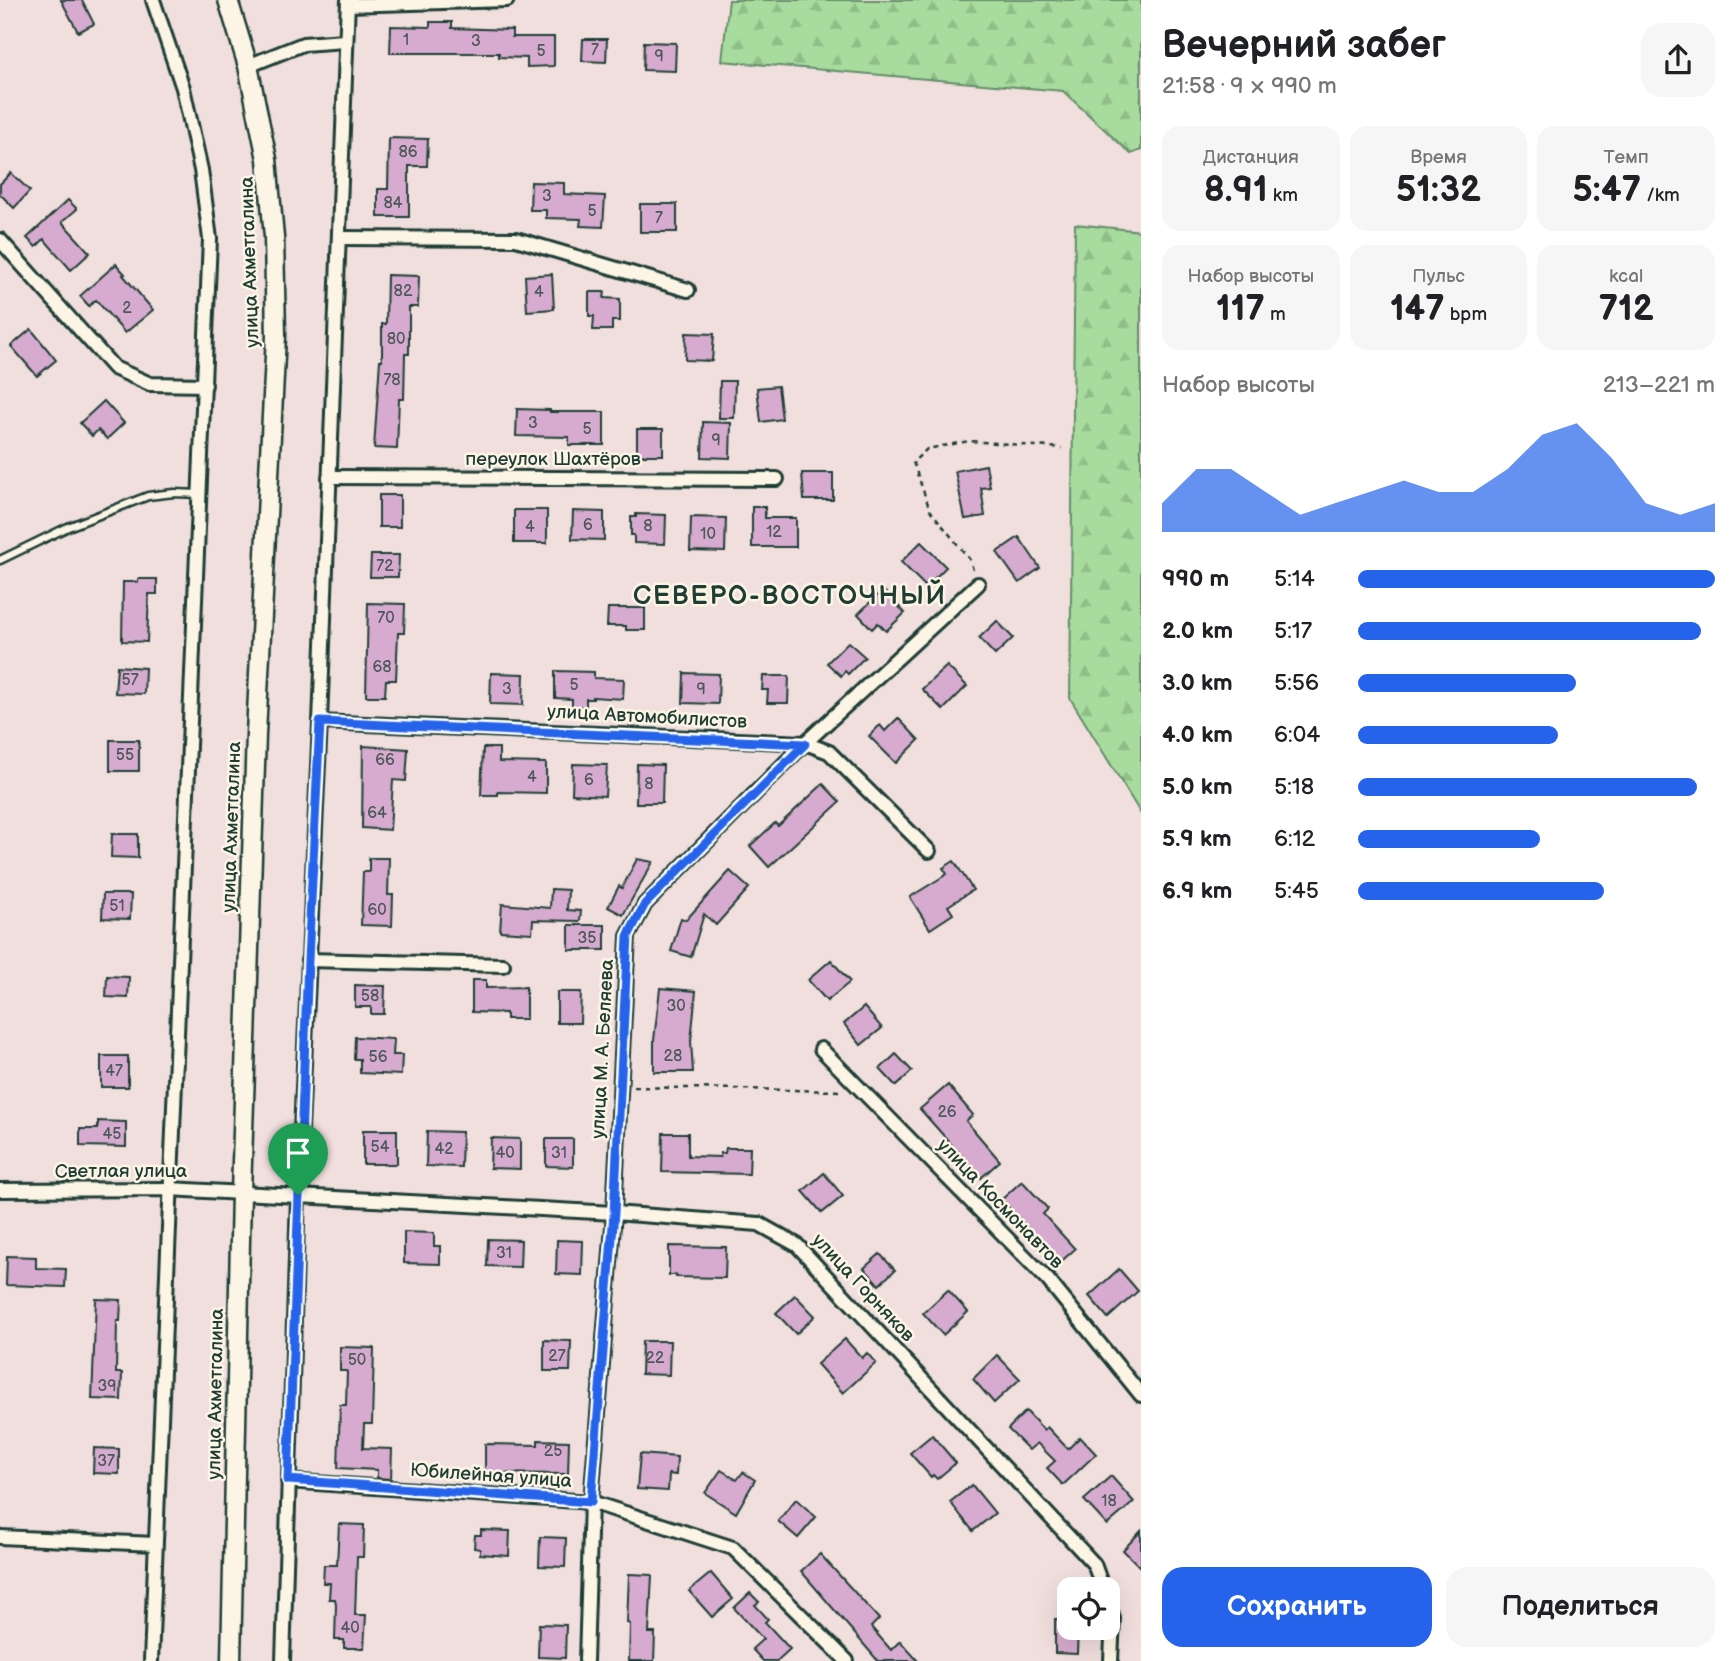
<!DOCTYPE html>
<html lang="ru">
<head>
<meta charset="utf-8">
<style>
  :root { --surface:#fff; --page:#f6f6f6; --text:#202124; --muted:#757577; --accent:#2563eb }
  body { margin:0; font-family:"Balsamiq Sans",sans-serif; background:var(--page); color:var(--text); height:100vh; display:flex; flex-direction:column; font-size:26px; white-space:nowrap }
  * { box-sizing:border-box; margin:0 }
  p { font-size:23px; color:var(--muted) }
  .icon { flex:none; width:38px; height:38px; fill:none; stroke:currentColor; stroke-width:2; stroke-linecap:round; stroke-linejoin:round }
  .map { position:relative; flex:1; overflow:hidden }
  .sheet { display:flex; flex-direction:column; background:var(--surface); width:595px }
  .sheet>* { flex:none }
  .fabs { position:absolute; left:1057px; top:1577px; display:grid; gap:14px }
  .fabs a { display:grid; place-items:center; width:63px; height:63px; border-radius:14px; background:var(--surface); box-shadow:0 7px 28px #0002; font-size:35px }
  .pin { position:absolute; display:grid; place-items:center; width:60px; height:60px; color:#fff; margin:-72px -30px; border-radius:50% 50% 50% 0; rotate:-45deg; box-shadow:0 0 7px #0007 }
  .pin .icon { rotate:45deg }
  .round { display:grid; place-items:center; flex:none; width:74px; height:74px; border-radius:21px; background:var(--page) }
  .headline { display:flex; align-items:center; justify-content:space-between; height:119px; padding:0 21px }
  h1 { font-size:38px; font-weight:700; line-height:52px }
  .metrics { display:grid; grid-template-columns:repeat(3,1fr); gap:10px; height:119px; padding:7px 21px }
  .metrics div { display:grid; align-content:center; border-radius:18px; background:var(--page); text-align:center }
  .metrics b { font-size:35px; font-weight:700 }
  .metrics small { font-size:19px; font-weight:400 }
  .metrics p { font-size:19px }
  .chart { height:196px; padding:14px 21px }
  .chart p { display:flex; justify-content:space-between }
  .chart svg { width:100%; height:126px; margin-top:7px; fill:var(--accent); opacity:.7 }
  .cta { display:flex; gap:14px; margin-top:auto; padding:14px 21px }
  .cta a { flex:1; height:80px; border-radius:21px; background:var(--accent); color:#fff; font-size:28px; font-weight:700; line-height:80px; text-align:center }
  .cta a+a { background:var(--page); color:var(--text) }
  ul { padding:0 21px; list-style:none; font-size:23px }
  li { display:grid; grid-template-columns:112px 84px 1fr; align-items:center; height:52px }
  li i { height:18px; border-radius:9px; background:var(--accent) }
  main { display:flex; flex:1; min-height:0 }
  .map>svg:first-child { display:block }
  .forest { fill:url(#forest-firs); stroke:#648c69; stroke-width:2 }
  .building { fill:#d7abcf; stroke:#1f3d34; stroke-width:2 }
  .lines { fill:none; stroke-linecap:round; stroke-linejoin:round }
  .lane-casing { stroke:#1f3d34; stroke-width:11 }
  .street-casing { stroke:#1f3d34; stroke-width:18 }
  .secondary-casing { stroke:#1f3d34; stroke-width:23 }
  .path { stroke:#1f3d34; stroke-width:2.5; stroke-dasharray:5 5; stroke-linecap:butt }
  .lane { stroke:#fcf5e5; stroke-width:6 }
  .street { stroke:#fcf5e5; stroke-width:12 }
  .secondary { stroke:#fcf5e5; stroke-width:18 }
  .route-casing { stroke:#fff; stroke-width:14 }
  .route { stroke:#2563eb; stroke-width:9 }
  .labels { text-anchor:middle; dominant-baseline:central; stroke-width:5; stroke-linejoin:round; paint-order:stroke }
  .number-label { font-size:16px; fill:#4d585b }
  .street-label { font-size:19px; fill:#1f3d34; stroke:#fcf5e5 }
  .district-label { font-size:26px; font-weight:bold; letter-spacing:2px; fill:#1f3d34; stroke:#fcf5e5 }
</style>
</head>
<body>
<main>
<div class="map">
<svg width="1141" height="1661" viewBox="0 0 1141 1661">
  <defs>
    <pattern id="forest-firs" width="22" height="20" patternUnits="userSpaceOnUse" patternTransform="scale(1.75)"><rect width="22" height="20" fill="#a8dc9e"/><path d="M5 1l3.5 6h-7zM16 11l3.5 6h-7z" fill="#90be89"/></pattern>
  </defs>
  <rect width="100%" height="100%" fill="#f1dfde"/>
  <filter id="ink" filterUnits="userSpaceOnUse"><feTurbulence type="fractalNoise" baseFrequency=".0143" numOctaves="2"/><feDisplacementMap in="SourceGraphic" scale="14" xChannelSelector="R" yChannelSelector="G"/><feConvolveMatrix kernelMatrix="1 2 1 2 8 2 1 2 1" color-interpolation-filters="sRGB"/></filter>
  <g filter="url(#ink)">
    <g class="forest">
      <polygon points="729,0 1141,0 1141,150 1131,154 1063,91 722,61"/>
      <polygon points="1075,224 1141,231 1141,814 1070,698"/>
    </g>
    <g class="building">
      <polygon points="61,0 82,0 94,24 78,32"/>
      <polygon points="430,22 452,22 452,28 512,30 512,37 554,37 554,66 527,67 527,58 499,57 499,53 390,53 391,26 430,27"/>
      <polygon points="583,39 607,39 606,62 582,61"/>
      <polygon points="644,42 676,43 675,71 643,70"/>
      <polygon points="389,138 428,139 427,166 409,166 409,217 378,217 378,189 388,189"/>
      <polygon points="11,173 30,191 14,208 0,194 0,184"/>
      <polygon points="531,182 564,183 564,194 605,196 603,227 580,226 581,219 546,218 546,210 530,210"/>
      <polygon points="68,200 77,209 62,222 90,253 71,270 44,239 36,247 27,238"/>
      <rect x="640" y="204" width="37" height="28"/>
      <polygon points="116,264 125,274 123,275 153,310 125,333 96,300 89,306 80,296"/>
      <polygon points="552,274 554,309 527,311 525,276"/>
      <polygon points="387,275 419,276 418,307 409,307 409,354 405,354 404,399 399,399 397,449 374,448 380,360 382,360 382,324 386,324"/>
      <polygon points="589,292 605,292 604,298 620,299 620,321 612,321 612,330 593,330 594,316 589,316"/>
      <polygon points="31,329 56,360 37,376 11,346"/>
      <polygon points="686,333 714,334 712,361 685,360"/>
      <polygon points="720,381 735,381 734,418 719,418"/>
      <polygon points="778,386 782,419 761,422 757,388"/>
      <polygon points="104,401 124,423 107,439 98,430 92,436 80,423"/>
      <polygon points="517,409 550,410 550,412 604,412 604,445 569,445 569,437 516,436"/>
      <polygon points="703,422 731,423 730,458 702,457"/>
      <rect x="637" y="429" width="26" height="26"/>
      <polygon points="986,465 990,487 981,488 985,516 965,519 955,471"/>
      <polygon points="802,473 833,473 833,500 804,500"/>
      <rect x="379" y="495" width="21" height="32"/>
      <polygon points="752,507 765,507 765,518 796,518 796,547 752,547"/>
      <rect x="514" y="510" width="33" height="33"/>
      <polygon points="573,511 604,512 604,540 572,539"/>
      <polygon points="636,514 666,515 665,544 634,543 634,535 631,535 631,517 636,517"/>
      <polygon points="691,517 726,518 725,552 690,551"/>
      <polygon points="1019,537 1040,568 1019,583 997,552"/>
      <polygon points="921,542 946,567 926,587 901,562"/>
      <polygon points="371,555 399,555 398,577 370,577"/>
      <polygon points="138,579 157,579 157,594 149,594 147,642 122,641 123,582 138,582"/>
      <polygon points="883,590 905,613 886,631 878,623 872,629 858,614"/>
      <polygon points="368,603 405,604 404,633 398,633 396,680 386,680 385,696 366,696"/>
      <polygon points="608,608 645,608 645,630 626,630 626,626 607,626"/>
      <polygon points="997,621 1013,638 995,655 979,638"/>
      <polygon points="848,642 865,657 848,674 845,671 841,676 827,663"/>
      <polygon points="117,666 145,668 144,694 115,693"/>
      <polygon points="947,666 967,686 943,710 922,689"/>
      <polygon points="555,671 594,672 594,678 624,679 623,699 593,697 593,699 586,699 586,707 572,706 572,699 555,698"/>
      <polygon points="491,673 524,674 523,705 490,704"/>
      <polygon points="684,673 719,674 718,704 683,703"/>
      <polygon points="763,676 789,676 788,703 767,703 768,690 762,690"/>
      <polygon points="898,718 919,740 896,763 869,736 880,725 885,731"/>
      <rect x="110" y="740" width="29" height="31"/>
      <polygon points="363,746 408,749 406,781 393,780 390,830 362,828"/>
      <polygon points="483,748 499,748 499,762 546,763 546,793 498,792 498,795 481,795"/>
      <polygon points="573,764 607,765 605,796 572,794"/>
      <polygon points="637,764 663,765 662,803 636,803"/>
      <polygon points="823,784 840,802 769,867 750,846 775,823 778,826"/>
      <polygon points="112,834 138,834 138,858 111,857"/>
      <polygon points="369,858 389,858 388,895 393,895 392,926 361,925 363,872 369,872"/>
      <polygon points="637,859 653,862 623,915 608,907 619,886 622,888"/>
      <polygon points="954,861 973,890 948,906 953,914 930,929 910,897 947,874 943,868"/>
      <polygon points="730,871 749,888 716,925 704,914 691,957 671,951 681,918 686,920"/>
      <polygon points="551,889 568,890 567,910 581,911 580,921 533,920 532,933 500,931 502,904 550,908"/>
      <polygon points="103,894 131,894 130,919 102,918"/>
      <rect x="569" y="925" width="36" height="25"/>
      <polygon points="831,960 850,982 827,1001 808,980"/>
      <polygon points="107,976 129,977 128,998 106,997"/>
      <polygon points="472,980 486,980 486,988 526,987 526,1019 506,1019 506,1013 472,1012"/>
      <polygon points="355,985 385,986 384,1014 371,1014 371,1007 355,1007"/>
      <polygon points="660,988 696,991 691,1041 693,1072 654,1072 654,1040"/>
      <polygon points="557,992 581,992 580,1023 557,1023"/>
      <polygon points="864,1007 882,1028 861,1045 844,1024"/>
      <polygon points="355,1037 394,1039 393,1055 402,1055 401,1075 360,1073 360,1059 354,1059"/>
      <polygon points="896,1054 912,1071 896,1086 880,1069"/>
      <rect x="101" y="1056" width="27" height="31"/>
      <polygon points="948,1085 973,1115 966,1121 1000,1161 981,1178 920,1109"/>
      <polygon points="98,1121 126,1122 126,1147 80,1146 80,1129 98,1129"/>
      <rect x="363" y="1130" width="34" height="34"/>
      <polygon points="427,1131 462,1132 461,1167 426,1166"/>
      <polygon points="663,1133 688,1133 688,1156 720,1157 720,1153 725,1153 726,1148 750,1148 749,1174 662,1172"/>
      <polygon points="491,1138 520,1139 520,1169 490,1168"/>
      <polygon points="546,1139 573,1139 573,1167 546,1166"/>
      <polygon points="824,1173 843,1196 822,1213 803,1191"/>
      <polygon points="1022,1181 1048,1209 1043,1214 1075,1249 1056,1266 1037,1245 1041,1242 1001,1200"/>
      <polygon points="404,1232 434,1233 434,1246 440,1246 440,1264 404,1263"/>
      <polygon points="488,1239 521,1240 520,1267 487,1266"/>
      <polygon points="557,1240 583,1241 582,1275 556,1274"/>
      <polygon points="669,1246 726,1247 725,1278 676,1277 676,1275 669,1275"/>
      <polygon points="880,1254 895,1270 879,1285 864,1268"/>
      <polygon points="7,1256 36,1257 36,1268 66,1269 65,1287 6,1285"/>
      <polygon points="1119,1269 1138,1291 1108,1318 1089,1296"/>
      <polygon points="948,1290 968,1312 943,1335 923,1313"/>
      <polygon points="795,1295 815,1316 796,1334 776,1313"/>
      <polygon points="96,1299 121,1300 120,1321 117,1321 116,1373 122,1373 121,1400 92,1399"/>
      <polygon points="845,1339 862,1358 867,1353 876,1363 843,1393 817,1364"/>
      <polygon points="544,1340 571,1341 570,1371 544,1371"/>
      <polygon points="642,1341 670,1341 669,1375 641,1374"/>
      <polygon points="340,1347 374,1348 372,1424 364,1424 363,1448 392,1449 391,1479 377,1478 377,1470 338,1468 340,1405 346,1405 347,1371 340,1371"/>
      <polygon points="997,1355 1020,1379 994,1403 973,1379"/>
      <polygon points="1026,1411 1044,1430 1047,1427 1068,1449 1080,1437 1096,1454 1063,1485 1047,1468 1055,1461 1037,1443 1029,1450 1008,1429"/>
      <polygon points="932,1435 956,1463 937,1479 933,1475 931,1477 910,1453"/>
      <polygon points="538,1440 569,1441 568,1474 485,1473 485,1444 538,1445"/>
      <polygon points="94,1448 119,1449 119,1474 93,1473"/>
      <polygon points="640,1454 677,1457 676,1475 669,1474 668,1491 637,1489"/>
      <polygon points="721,1470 737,1480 743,1472 755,1480 736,1513 705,1493"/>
      <polygon points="1111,1476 1134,1502 1107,1525 1084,1500"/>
      <polygon points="972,1485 995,1513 973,1531 950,1502"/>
      <polygon points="796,1499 816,1517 798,1538 778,1521"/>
      <polygon points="339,1524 364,1525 363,1557 357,1557 355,1615 366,1615 364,1648 344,1648 344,1640 335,1640 336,1604 335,1599 329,1599 330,1583 323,1583 324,1565 337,1565"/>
      <polygon points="481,1530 510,1531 509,1556 480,1554 480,1549 474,1548 475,1535 481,1535"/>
      <polygon points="1141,1531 1141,1568 1123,1550"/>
      <polygon points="540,1537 566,1538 565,1567 539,1566"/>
      <polygon points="820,1554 879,1619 871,1627 891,1650 900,1641 918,1661 878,1661 801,1571"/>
      <polygon points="711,1573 733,1599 712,1617 689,1591"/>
      <polygon points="629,1574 652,1575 649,1633 655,1633 654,1661 629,1661 630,1624 627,1623"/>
      <polygon points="750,1593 759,1602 755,1605 768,1619 765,1622 790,1649 777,1661 763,1661 752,1649 763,1639 734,1608"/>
      <polygon points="1055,1619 1069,1620 1069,1628 1078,1628 1077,1654 1055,1653"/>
      <polygon points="539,1624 566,1625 565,1658 538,1657"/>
    </g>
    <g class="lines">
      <defs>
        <polyline id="lane" points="0,560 68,527 148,496 174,493 200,494"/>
        <g id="street">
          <polyline points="348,5 507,0"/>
          <polyline points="248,66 303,44 345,41"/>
          <polyline points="340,238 516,239 688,290"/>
          <polyline points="0,240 114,368 150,384 205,385"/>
          <polyline points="329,477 777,479"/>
          <polyline points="320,722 805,743 829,752 929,851"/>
          <polyline points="308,960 503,965"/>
          <polyline points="821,1049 1048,1280 1141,1395"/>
          <polyline points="0,1190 169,1189 614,1213 759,1224 797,1245 1094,1564 1103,1589"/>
          <polyline points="288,1481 591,1502 733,1548 847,1661"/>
          <polyline points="0,1537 155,1544"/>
          <polyline points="1108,1603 1113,1618 1111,1661"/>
          <polyline points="151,1661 210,239 201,170 183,88 153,0"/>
          <polyline points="283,1661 298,1195 320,722 348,0"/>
          <polyline points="586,1661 591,1502 614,1213 628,936 645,904 805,743 978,584"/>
        </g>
        <polyline id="secondary" points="228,0 248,66 267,159 274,237 276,336 256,734 241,1193 231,1661"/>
      </defs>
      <use href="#lane" class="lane-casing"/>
      <use href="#street" class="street-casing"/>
      <use href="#secondary" class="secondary-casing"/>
      <g class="path">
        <polyline points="973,570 970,560 930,510 913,462 927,449 969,441 1062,448"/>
        <polyline points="634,1087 841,1091"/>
      </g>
      <use href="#lane" class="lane"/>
      <use href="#street" class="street"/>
      <use href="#secondary" class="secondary"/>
    </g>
  </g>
  <g class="lines" filter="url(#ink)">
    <defs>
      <polygon id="route" points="320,722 805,744 645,904 628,936 614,1213 591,1502 288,1480 308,960"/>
    </defs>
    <use href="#route" class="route-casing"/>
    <use href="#route" class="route"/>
  </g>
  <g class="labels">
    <g class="number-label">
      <text x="406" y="40">1</text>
      <text x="476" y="41">3</text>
      <text x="595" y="50">7</text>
      <text x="541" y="51">5</text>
      <text x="659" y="56">9</text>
      <text x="408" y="152">86</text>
      <text x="547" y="196">3</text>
      <text x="393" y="203">84</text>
      <text x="592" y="211">5</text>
      <text x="659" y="218">7</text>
      <text x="403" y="291">82</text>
      <text x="539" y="292">4</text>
      <text x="127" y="308">2</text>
      <text x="396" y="339">80</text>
      <text x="392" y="380">78</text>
      <text x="533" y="423">3</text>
      <text x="587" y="429">5</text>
      <text x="716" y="440">9</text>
      <text x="588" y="525">6</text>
      <text x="648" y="526">8</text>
      <text x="530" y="527">4</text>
      <text x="774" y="532">12</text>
      <text x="708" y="534">10</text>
      <text x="385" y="566">72</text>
      <text x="386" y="618">70</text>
      <text x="382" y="667">68</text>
      <text x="130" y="680">57</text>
      <text x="574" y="685">5</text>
      <text x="507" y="689">3</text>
      <text x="701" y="689">9</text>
      <text x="125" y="755">55</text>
      <text x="385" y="760">66</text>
      <text x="532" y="777">4</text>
      <text x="589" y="780">6</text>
      <text x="649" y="784">8</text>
      <text x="377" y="813">64</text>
      <text x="117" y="906">51</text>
      <text x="377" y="910">60</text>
      <text x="587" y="938">35</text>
      <text x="370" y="996">58</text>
      <text x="676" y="1006">30</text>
      <text x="673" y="1056">28</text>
      <text x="378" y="1057">56</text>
      <text x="114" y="1071">47</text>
      <text x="947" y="1112">26</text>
      <text x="112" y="1134">45</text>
      <text x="380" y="1147">54</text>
      <text x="444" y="1149">42</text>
      <text x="505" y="1153">40</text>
      <text x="559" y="1153">31</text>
      <text x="504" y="1253">31</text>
      <text x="557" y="1356">27</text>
      <text x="655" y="1358">22</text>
      <text x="357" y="1360">50</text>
      <text x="107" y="1386">39</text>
      <text x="553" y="1451">25</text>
      <text x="106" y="1461">37</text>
      <text x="1109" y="1501">18</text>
      <text x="350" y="1628">40</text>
    </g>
    <g class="street-label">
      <text transform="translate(250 262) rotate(-92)">улица Ахметгалина</text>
      <text x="553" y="459">переулок Шахтёров</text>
      <text transform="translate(647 717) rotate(3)">улица Автомобилистов</text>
      <text transform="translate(232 827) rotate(-88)">улица Ахметгалина</text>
      <text transform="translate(603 1049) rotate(-87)">улица М. А. Беляева</text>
      <text x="121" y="1171">Светлая улица</text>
      <text transform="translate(1000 1204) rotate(46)">улица Космонавтов</text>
      <text transform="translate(863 1288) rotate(47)">улица Горняков</text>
      <text transform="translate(216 1394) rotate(-89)">улица Ахметгалина</text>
      <text transform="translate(491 1476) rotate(4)">Юбилейная улица</text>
    </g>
    <g class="district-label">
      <text x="790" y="596">СЕВЕРО-ВОСТОЧНЫЙ</text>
    </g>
  </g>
</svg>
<div class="fabs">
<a><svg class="icon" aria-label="locate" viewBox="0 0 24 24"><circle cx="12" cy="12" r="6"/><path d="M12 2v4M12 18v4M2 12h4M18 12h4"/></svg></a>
</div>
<div class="pin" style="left:298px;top:1195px;background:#1e9e55"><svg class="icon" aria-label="arrive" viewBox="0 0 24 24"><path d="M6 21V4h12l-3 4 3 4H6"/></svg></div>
</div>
<section class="sheet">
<div class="headline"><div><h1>Вечерний забег</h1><p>21:58 · 9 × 990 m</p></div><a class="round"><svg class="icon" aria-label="share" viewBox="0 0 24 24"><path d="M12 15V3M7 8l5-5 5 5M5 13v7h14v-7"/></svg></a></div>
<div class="metrics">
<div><p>Дистанция</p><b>8.91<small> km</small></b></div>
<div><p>Время</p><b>51:32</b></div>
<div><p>Темп</p><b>5:47<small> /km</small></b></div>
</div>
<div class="metrics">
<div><p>Набор высоты</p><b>117<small> m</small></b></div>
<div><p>Пульс</p><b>147<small> bpm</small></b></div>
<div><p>kcal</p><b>712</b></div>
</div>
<div class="chart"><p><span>Набор высоты</span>213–221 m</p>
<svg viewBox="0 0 160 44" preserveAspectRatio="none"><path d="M0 44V34L10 22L20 22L30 30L40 38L50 34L60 30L70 26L80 30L90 30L100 22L110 10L120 6L130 18L140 34L150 38L160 34V44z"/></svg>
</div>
<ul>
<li><b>990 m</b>5:14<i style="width:100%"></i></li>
<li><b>2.0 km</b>5:17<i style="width:96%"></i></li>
<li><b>3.0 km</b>5:56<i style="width:61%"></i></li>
<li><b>4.0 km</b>6:04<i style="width:56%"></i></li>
<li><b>5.0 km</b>5:18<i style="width:95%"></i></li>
<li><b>5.9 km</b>6:12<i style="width:51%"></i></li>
<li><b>6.9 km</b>5:45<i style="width:69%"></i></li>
</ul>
<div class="cta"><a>Сохранить</a><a>Поделиться</a></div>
</section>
</main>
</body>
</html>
